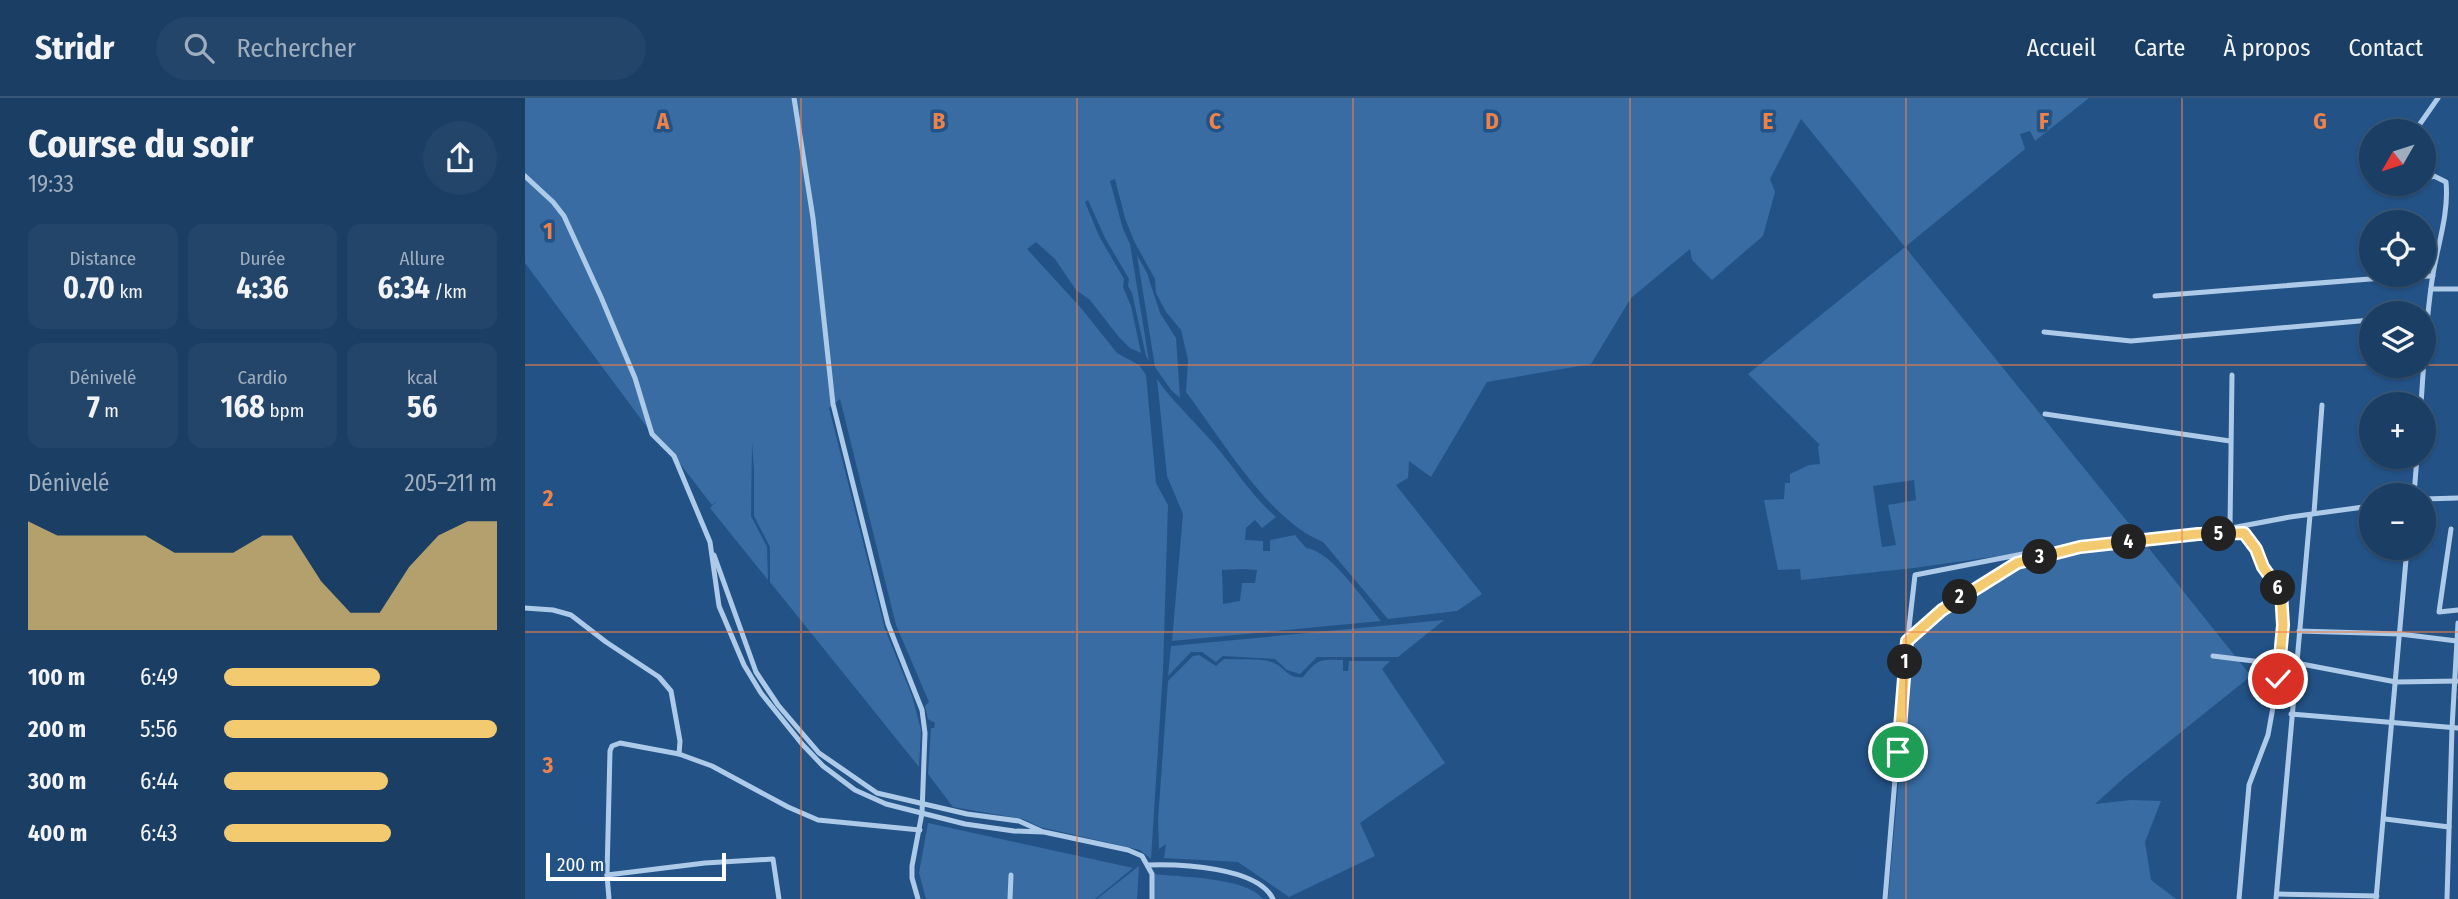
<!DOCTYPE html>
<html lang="fr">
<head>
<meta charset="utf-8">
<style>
  :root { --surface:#1a3e64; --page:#23456a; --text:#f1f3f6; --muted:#9faebf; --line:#385778; --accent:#f4ca71 }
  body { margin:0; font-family:"Fira Sans Condensed",sans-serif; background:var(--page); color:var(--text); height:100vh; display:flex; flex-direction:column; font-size:26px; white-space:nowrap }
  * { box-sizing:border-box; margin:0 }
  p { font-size:23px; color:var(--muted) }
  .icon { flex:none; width:38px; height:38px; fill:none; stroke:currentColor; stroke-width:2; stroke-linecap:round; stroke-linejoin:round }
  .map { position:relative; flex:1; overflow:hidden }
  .details { display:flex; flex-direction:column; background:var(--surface); width:525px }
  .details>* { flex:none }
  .needle { width:46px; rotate:231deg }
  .fabs { position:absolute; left:1834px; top:21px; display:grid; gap:14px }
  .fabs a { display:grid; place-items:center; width:77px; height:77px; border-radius:50%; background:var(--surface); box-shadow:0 2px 5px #0004,0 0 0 2px var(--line); font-size:35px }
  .scale { position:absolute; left:21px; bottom:18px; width:180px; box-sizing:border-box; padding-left:7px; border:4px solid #fff; border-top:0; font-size:19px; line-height:24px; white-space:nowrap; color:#fff; -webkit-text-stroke:5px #235286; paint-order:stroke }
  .pin { position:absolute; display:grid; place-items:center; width:60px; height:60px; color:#fff; margin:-30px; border:4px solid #fff; border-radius:50%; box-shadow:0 2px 7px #0007 }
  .km { position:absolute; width:35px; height:35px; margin:-18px; border-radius:50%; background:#222; color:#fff; font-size:19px; line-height:35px; text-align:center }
  .round { display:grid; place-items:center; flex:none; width:74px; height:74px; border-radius:37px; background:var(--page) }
  .head { display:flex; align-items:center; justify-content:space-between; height:119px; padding:0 28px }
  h1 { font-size:38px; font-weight:700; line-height:52px }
  .metrics { display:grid; grid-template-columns:repeat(3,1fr); gap:10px; height:119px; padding:7px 28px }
  .metrics div { display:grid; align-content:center; border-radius:14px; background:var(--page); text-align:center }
  .metrics b { font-size:30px; font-weight:700 }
  .metrics small { font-size:19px; font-weight:400 }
  .metrics p { font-size:19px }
  .chart { height:196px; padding:14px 28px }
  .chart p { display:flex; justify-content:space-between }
  .chart svg { width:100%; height:126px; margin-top:7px; fill:var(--accent); opacity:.7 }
  ul { padding:0 28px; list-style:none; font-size:23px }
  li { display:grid; grid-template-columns:112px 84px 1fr; align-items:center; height:52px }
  li i { height:18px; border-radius:9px; background:var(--accent) }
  header { display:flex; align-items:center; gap:42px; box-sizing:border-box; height:98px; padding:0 35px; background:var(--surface); border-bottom:2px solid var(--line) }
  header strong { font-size:33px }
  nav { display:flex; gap:38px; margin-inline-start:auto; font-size:24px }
  .search { width:490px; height:63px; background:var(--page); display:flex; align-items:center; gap:18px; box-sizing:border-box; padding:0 24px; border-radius:38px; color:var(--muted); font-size:26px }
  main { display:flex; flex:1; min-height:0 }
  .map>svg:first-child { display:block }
  .green { fill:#386ca3; fill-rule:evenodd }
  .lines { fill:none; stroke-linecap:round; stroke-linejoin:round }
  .street { stroke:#aecae9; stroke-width:5 }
  .route-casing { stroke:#fff; stroke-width:14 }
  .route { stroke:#f4ca71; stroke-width:9 }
  .grid { fill:none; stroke:#ee8249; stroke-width:2; stroke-opacity:0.55 }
  .grid-label { font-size:23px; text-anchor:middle; font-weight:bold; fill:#ee8249; stroke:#235286; stroke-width:7; stroke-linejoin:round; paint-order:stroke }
</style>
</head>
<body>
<header>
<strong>Stridr</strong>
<div class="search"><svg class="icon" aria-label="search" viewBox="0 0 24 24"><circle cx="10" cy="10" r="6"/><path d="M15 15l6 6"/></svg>Rechercher</div>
<nav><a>Accueil</a><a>Carte</a><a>À propos</a><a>Contact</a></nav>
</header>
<main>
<section class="details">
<div class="head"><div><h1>Course du soir</h1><p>19:33</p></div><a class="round"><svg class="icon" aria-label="share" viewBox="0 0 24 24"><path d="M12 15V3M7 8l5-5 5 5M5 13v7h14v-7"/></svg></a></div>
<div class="metrics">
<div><p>Distance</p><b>0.70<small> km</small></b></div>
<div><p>Durée</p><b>4:36</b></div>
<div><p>Allure</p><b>6:34<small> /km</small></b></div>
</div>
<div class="metrics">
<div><p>Dénivelé</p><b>7<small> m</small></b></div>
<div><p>Cardio</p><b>168<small> bpm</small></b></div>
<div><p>kcal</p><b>56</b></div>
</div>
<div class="chart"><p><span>Dénivelé</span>205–211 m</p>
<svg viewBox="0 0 160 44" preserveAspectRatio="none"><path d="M0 44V6L10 11L20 11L30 11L40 11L50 17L60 17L70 17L80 11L90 11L100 27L110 38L120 38L130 22L140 11L150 6L160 6V44z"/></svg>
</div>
<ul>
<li><b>100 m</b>6:49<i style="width:57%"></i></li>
<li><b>200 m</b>5:56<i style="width:100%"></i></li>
<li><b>300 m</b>6:44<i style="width:60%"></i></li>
<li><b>400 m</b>6:43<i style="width:61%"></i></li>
</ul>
</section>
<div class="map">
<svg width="1933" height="801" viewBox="0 0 1933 801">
  <rect width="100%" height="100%" fill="#235286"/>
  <g class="green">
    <path d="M 0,0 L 1564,0 L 1510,43 L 1505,33 L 1495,36 L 1500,51 L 1380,149 L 1614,438 L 1389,470 L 1276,482 L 1275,471 L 1253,472 L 1239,402 L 1259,401 L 1260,385 L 1265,385 L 1265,376 L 1284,367 L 1295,366 L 1293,348 L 1295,347 L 1223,276 L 1380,149 L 1276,21 L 1245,81 L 1250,94 L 1238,138 L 1187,182 L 1167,162 L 1165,151 L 1106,200 L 1066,266 L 962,284 L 906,379 L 884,363 L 883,380 L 871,387 L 957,496 L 932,513 L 863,521 L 798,444 C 744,423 696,340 661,294 L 663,262 L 656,232 L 641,214 L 631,195 L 630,181 L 609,143 L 600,120 L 590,81 L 585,83 L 598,131 L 605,146 L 624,263 L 621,258 L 607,195 L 603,188 L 604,181 L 580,140 L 563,102 L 560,104 L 574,138 L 599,181 L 598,189 L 606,208 L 616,255 L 605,250 L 593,238 L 565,202 L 551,192 L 530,161 L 511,144 L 502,151 L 556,210 L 592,255 L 614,267 L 621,277 L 631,385 L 643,407 L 638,572 L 626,761 L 615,752 L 515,729 L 498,721 L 428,709 L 403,676 L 406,630 L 409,630 L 410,625 L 403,621 L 400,608 L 404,604 L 371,527 L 315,301 L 304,310 L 360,531 L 387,598 L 396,632 L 394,669 L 245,484 L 245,449 L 229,418 L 229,372 L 227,344 L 226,418 L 242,449 L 243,482 L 185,410 L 193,402 L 187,407 L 149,358 L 127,336 L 0,165 ZM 1389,382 L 1391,402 L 1363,407 L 1371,447 L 1357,449 L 1348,388 Z"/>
    <polygon points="612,157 622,175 635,215 651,240 655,300 646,292 630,269"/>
    <path d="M 632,281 C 649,306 674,327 694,352 C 713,375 728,399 751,419 L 737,430 L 730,422 L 721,430 L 720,442 L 738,443 L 738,453 L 745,453 L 745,442 L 770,437 L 781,450 C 807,453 839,503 856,523 L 647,543 L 658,416 L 642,378 ZM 718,471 L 732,472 L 730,485 L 717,485 L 715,503 L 698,506 L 697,472 Z"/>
    <polygon points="1623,449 1726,578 1600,679 1570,706 1606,702 1636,703 1620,744 1626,782 1651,801 1363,801 1386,546 1421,516 1491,471 1556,455"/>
    <polygon points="919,522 873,559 792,559 775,576 762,572 750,561 698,558 691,564 677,554 666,554 643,578 646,548"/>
    <path d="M 674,557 L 691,568 L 699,561 C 714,562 734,560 747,564 C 760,569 762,581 778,579 C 793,561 794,561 818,562 L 818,573 L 823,573 L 824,563 L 865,563 L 857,571 L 920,665 L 835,725 L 850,758 L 764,799 L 713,764 L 639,760 L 641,746 L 634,751 L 633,722 L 643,583 L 668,558 Z"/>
    <polygon points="403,725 608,770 570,801 401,801 394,775"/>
    <polygon points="614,768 612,801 572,801"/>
    <path d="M 627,776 C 655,779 721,779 738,801 L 627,801 Z"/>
  </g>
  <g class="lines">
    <g class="street">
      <polyline points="269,0 288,120 308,306 363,526 397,612 400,635 397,715 387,768 387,780 393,801"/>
      <polyline points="1890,33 1913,0"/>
      <polyline points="0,78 28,104 39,118 76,199 110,280 127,336 149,358 185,444 194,508 219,567 236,595 277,646 298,668 330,692 361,706 440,726 489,733 519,734 603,752 617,758 627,776 627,801"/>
      <polyline points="1854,86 1855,91 1860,93 1884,86"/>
      <polyline points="1906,191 1933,191"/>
      <polyline points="1630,198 1870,179 1908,178"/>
      <polyline points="1519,234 1606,243 1846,222"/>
      <path d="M 1896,306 C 1899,263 1901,219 1908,176 C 1913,146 1924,115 1921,84 L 1909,78 L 1899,81"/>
      <polyline points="1520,316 1705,343"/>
      <polyline points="1889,397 1892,359"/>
      <polyline points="1899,401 1933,400"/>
      <polyline points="1789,415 1797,307"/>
      <polyline points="1705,429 1707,277"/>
      <polyline points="1926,431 1914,514 1933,512"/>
      <polyline points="1689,436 1719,435 1731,451 1738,469 1756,493 1759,510 1753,581 1743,637 1724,687 1714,801"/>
      <polyline points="189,457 231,574 253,607 294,655 352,695 442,716 494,723 516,733"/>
      <polyline points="0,510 28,512 46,517 81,544 134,579 146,593 155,643 154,656"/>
      <polyline points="1774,533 1875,536 1932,543"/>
      <polyline points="1382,543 1417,512 1440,496 1492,465 1531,454"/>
      <polyline points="1688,558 1753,566 1771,565 1871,584 1933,583"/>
      <polyline points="1766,616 1933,630"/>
      <polyline points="1860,721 1924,729"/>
      <path d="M 623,767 C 655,766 733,769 748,801"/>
      <polyline points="82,777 180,765 248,761 254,801"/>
      <polyline points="1752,796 1852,798"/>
      <polyline points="84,801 82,777 85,653 87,648 95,645 154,656 187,668 263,709 293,722 395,732"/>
      <polyline points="485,801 486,777"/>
      <polyline points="1360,801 1379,573 1390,477 1503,455 1664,438 1765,419 1846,408"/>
      <polyline points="1751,801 1785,417"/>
      <polyline points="1851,801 1882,450"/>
      <polyline points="1922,801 1927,630 1933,525"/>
    </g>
  </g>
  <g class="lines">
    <defs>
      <polyline id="route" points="1373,654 1382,543 1417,512 1492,465 1555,449 1673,436 1719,435 1731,451 1738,469 1756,494 1758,527 1753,581"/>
    </defs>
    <use href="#route" class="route-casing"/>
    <use href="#route" class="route"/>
  </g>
  <path class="grid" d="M 276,0 L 276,801M 552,0 L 552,801M 828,0 L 828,801M 1105,0 L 1105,801M 1381,0 L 1381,801M 1657,0 L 1657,801M 0,267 L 1846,267M 1899,267 L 1933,267M 0,534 L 1933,534"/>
  <g class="grid-label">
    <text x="138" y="31">A</text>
    <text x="414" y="31">B</text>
    <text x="690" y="31">C</text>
    <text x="967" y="31">D</text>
    <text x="1243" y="31">E</text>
    <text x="1519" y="31">F</text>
    <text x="1795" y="31">G</text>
    <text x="23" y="141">1</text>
    <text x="23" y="408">2</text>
    <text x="23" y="675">3</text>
  </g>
</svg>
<div class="fabs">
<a><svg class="needle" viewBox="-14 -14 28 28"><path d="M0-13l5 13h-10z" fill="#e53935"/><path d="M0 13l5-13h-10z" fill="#9faebf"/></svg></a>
<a><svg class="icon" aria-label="locate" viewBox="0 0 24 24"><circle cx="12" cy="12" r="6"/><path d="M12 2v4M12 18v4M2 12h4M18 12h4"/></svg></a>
<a><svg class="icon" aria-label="layers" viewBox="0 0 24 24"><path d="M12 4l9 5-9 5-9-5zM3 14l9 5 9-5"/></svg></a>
<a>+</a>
<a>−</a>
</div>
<div class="scale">200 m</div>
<div class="pin" style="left:1373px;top:654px;background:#1e9e55"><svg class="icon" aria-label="arrive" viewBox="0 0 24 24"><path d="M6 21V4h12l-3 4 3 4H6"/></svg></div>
<div class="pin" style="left:1753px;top:581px;background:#d93025"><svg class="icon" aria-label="check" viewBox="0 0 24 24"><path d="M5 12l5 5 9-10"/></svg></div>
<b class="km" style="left:1380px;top:564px">1</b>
<b class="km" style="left:1435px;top:499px">2</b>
<b class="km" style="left:1515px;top:459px">3</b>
<b class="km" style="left:1604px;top:444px">4</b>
<b class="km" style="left:1694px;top:436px">5</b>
<b class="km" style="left:1753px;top:490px">6</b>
</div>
</main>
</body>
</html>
